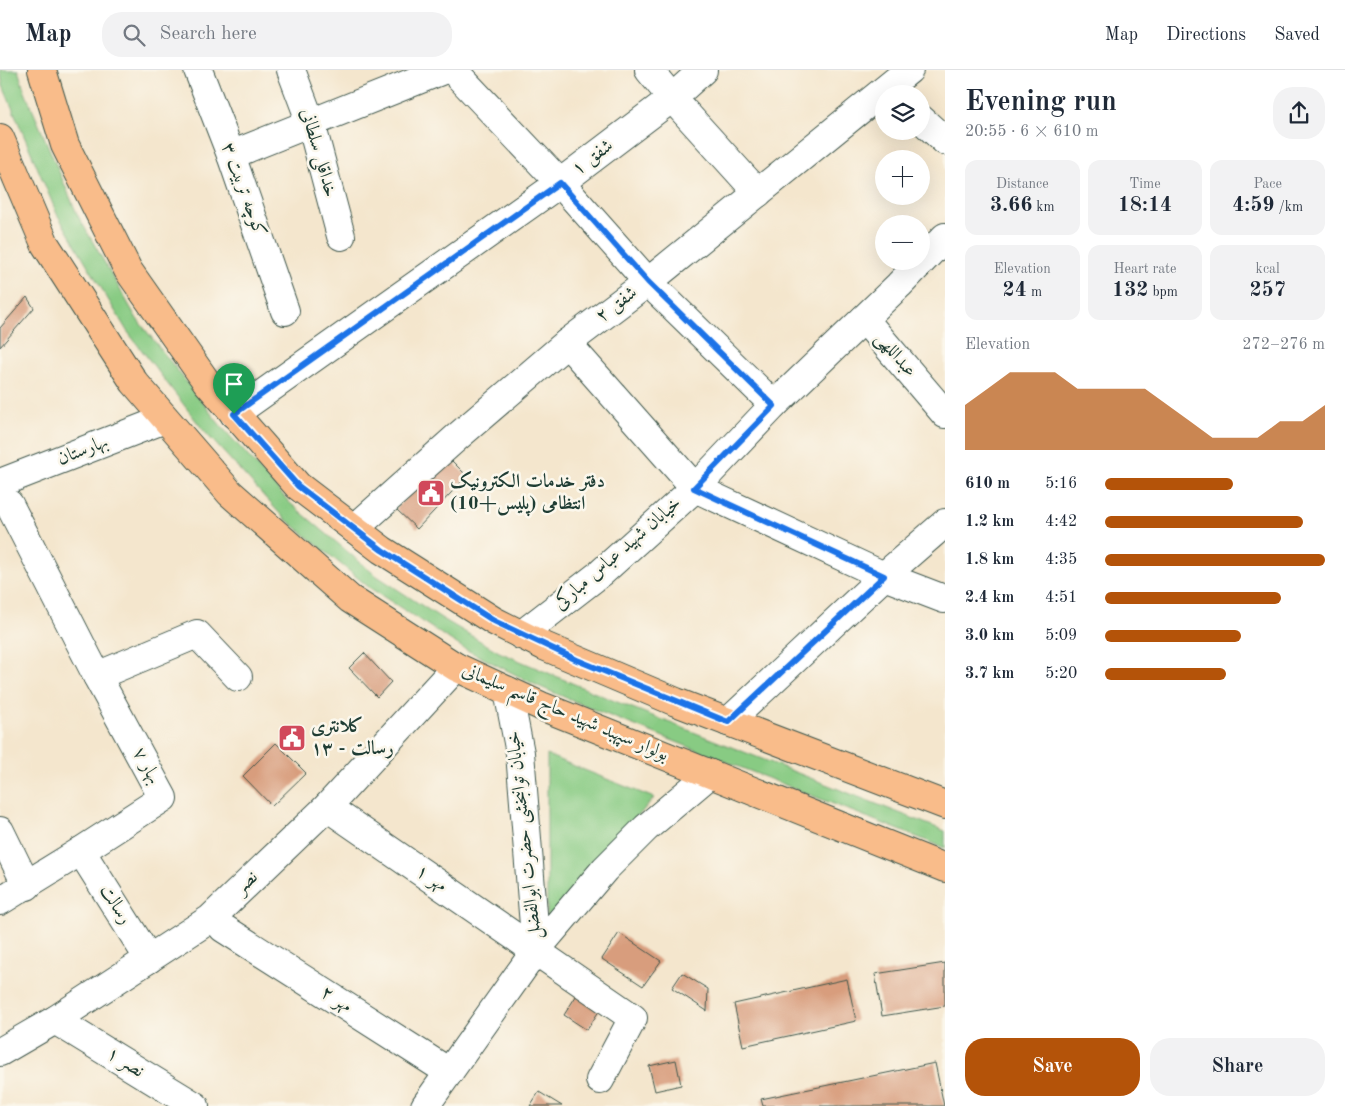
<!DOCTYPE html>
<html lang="en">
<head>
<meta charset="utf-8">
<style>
  :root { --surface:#fff; --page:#f2f2f3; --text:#1f2937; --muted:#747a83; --line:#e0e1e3; --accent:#b45309 }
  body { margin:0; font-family:"Old Standard TT",Amiri,serif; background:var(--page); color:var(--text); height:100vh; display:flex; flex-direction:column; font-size:19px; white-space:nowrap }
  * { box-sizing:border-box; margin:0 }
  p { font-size:16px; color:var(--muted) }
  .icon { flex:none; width:28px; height:28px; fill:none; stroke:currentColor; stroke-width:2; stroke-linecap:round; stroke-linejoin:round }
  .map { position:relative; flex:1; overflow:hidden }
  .drawer { display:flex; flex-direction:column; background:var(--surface); width:400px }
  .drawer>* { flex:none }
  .buttons { position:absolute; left:875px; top:15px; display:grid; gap:10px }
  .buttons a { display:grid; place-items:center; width:55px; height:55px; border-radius:50%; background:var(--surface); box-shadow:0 5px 20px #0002; font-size:25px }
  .pin { position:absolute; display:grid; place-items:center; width:42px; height:42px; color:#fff; margin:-51px -21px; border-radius:50% 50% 50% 0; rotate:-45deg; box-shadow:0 0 5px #0007 }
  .pin .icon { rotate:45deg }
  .round { display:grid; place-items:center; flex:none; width:52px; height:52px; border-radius:20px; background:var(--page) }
  .head { display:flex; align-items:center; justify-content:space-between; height:85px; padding:0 20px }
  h1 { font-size:28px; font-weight:700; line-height:38px }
  .stats { display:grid; grid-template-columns:repeat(3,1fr); gap:8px; height:85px; padding:5px 20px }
  .stats div { display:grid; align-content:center; border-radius:12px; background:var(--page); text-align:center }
  .stats b { font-size:21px; font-weight:700 }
  .stats small { font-size:14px; font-weight:400 }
  .stats p { font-size:14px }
  .chart { height:140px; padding:10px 20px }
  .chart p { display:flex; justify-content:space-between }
  .chart svg { width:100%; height:90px; margin-top:5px; fill:var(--accent); opacity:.7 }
  .action { display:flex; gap:10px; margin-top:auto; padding:10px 20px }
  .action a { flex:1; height:58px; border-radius:20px; background:var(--accent); color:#fff; font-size:20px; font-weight:700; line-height:58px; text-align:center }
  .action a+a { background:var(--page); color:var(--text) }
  ul { padding:0 20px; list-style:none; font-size:16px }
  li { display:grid; grid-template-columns:80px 60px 1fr; align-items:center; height:38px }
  li i { height:12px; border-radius:6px; background:var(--accent) }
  header { display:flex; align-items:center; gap:30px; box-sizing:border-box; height:70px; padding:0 25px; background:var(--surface); border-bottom:1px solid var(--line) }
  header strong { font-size:24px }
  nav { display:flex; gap:28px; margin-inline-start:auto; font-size:18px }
  .search { width:350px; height:45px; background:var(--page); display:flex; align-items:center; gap:12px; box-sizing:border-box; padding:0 18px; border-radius:20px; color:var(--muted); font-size:19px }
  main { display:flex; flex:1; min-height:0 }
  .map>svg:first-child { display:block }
  .green { fill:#88cb83; stroke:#54845c }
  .building { fill:#d89d7d }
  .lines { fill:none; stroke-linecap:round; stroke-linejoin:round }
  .minor-casing { stroke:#3f564b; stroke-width:30 }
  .major-casing { stroke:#3f564b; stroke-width:30 }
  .minor { stroke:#fff; stroke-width:28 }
  .major { stroke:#f9bc8a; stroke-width:28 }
  .route-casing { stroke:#fff; stroke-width:10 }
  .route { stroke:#1a73e8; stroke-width:6 }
  .labels { text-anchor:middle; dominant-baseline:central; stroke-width:5; stroke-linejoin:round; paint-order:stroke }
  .street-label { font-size:19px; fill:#1f3d34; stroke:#fbf7ec }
  .poi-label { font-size:19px; font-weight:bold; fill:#1f3d34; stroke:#fbf7ec; text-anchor:start }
</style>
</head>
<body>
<header>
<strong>Map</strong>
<div class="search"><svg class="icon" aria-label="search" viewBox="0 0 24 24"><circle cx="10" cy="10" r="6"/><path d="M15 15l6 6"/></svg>Search here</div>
<nav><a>Map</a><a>Directions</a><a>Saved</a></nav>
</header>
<main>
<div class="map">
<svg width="945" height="1036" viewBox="0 0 945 1036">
  <rect width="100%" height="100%" fill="#fbf7ec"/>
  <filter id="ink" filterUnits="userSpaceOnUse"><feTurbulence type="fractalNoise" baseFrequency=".02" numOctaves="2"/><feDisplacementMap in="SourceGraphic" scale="10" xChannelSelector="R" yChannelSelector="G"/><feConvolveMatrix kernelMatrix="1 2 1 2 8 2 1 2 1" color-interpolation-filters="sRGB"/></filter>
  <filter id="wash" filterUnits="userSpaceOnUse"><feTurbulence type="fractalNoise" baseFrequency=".0096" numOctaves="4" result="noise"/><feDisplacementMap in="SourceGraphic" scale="20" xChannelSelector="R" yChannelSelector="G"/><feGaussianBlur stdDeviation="1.12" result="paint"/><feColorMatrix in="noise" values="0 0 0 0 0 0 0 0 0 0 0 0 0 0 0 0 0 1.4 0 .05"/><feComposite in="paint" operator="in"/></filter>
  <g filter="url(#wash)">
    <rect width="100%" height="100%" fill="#f4e6cd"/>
    <g class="green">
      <polygon points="0,0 18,0 25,22 78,146 137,249 221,356 290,433 374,504 441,548 499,582 612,630 945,761 945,778 595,640 538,616 463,578 370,518 283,447 204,361 127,261 57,144 3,16"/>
      <polygon points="547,685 654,728 547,850"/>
    </g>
    <g id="blocks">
      <g class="building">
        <polygon points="27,227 34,238 0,277 0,258"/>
        <polygon points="445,384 467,406 417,459 396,439"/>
        <polygon points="364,583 391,612 377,627 349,598"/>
        <polygon points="276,673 306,703 272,736 243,706"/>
        <polygon points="619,863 661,891 643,916 602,889"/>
        <polygon points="945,893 945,936 882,946 875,904"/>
        <polygon points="682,903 708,919 707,941 672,918"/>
        <polygon points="847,909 856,951 743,976 734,934"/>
        <polygon points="578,923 601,938 587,960 564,945"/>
        <polygon points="676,990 681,1015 655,1021 649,996"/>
        <polygon points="935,993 944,1036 763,1036 761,1029"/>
        <polygon points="539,1022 562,1036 530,1036"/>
      </g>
    </g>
  </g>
  <g filter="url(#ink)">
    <use href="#blocks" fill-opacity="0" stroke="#3f564b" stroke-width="1"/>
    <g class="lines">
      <defs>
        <g id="minor">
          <polyline points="198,0 231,85 285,241"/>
          <polyline points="291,0 311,53 341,166"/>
          <polyline points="453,0 560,113 648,212 774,335"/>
          <polyline points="649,0 672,28 758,123"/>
          <polyline points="921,49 945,71"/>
          <polyline points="231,85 443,0"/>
          <polyline points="864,249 945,344"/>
          <polyline points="567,273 695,418 884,506 944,529"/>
          <polyline points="234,344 560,113 672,28 703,0"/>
          <polyline points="0,413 165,349"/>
          <polyline points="0,429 9,434 97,606 163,728 81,781 0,831"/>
          <polyline points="354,459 456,368 567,273 648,212 909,0"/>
          <polyline points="521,565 601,503 695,418 774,335 899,215 945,167"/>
          <polyline points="97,606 197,564 238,607"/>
          <polyline points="508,621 520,683 536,880"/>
          <polyline points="728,652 884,506 945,453"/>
          <polyline points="327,737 633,948 600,1010"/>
          <polyline points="0,761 27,816"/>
          <polyline points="81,781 149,889"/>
          <polyline points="223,858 449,1002"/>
          <polyline points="55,950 195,1036"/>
          <polyline points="0,982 55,950 210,849 327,737 456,597"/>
          <polyline points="425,1036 536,880 605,799 646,758 710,704"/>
        </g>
        <g id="major">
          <polyline points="42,0 65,75 128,200 206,311 298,416 382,480 494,551 544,576 676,632 945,735"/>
          <polyline points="0,68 45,174 134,312 230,423 350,529 456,597 541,636 945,798"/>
        </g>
      </defs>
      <use href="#minor" class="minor-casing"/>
      <use href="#major" class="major-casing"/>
      <use href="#minor" class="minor"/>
      <use href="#major" class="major"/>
    </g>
  </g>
  <g class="lines" filter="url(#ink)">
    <defs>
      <polygon id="route" points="560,113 648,212 774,336 694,418 884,506 728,652 577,590 494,551 382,480 298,416 234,344"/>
    </defs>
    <use href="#route" class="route-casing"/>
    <use href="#route" class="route"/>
  </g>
  <defs>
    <symbol id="civic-square" viewBox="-11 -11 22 22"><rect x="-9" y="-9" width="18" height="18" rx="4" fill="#d1495b" stroke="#fbf7ec"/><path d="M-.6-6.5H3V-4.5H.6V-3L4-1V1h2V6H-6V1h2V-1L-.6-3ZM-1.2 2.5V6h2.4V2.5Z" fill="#fff"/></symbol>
  </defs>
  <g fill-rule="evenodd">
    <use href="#civic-square" x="415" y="407" width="32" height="32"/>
    <use href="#civic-square" x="276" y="652" width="32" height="32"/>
  </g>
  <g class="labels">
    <g class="street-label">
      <text transform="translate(318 83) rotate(74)">خداقلی سلطانی</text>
      <text transform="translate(593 88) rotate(-37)">شفق ۱</text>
      <text transform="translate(243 120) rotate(70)">کوچه تربیت ۳</text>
      <text transform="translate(617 235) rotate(-37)">شفق ۲</text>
      <text transform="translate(895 285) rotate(49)">عبداللهی</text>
      <text transform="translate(83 381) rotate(-21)">بهارستان</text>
      <text transform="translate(618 484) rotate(-41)">خیابان شهید عباس مبارکی</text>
      <text transform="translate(565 643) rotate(23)">بولوار سپهبد شهید حاج قاسم سلیمانی</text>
      <text transform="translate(146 696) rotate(62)">بهار ۷</text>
      <text transform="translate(525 765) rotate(-96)">خیابان توانبخشی حضرت ابوالفضل</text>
      <text transform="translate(431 809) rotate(34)">مهر ۱</text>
      <text transform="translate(247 813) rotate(-44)">نصر</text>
      <text transform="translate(115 835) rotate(58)">رسالت</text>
      <text transform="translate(336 930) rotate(33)">مهر ۲</text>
      <text transform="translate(125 993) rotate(32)">نصر ۱</text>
    </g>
    <g class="poi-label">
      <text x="450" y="412">دفتر خدمات الکترونیک<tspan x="450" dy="22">انتظامی (پلیس+10)</tspan></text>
      <text x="311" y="657">کلانتری<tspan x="311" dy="22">۱۳ - رسالت</tspan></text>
    </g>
  </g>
</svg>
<div class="buttons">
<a><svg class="icon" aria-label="layers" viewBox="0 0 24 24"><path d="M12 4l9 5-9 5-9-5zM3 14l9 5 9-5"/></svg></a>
<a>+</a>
<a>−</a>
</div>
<div class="pin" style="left:234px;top:344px;background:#1e9e55"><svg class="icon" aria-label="arrive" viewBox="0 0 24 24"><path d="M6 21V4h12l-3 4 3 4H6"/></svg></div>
</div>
<section class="drawer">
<div class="head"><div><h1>Evening run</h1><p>20:55 · 6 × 610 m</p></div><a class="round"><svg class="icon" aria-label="share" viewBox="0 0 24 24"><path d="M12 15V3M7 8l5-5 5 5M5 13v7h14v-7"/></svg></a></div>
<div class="stats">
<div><p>Distance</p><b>3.66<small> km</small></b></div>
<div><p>Time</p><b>18:14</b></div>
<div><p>Pace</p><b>4:59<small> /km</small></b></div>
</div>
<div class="stats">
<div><p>Elevation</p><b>24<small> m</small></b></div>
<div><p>Heart rate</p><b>132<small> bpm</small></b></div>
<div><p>kcal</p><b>257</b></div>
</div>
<div class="chart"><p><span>Elevation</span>272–276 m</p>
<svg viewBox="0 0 160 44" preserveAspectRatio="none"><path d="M0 44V22L10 14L20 6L30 6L40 6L50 14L60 14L70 14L80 14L90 22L100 30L110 38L120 38L130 38L140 30L150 30L160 22V44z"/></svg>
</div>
<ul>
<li><b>610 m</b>5:16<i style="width:58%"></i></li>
<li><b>1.2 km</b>4:42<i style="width:90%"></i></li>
<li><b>1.8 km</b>4:35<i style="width:100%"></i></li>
<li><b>2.4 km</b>4:51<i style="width:80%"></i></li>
<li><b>3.0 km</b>5:09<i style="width:62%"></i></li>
<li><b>3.7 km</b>5:20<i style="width:55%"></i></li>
</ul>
<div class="action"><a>Save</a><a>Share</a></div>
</section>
</main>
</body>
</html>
